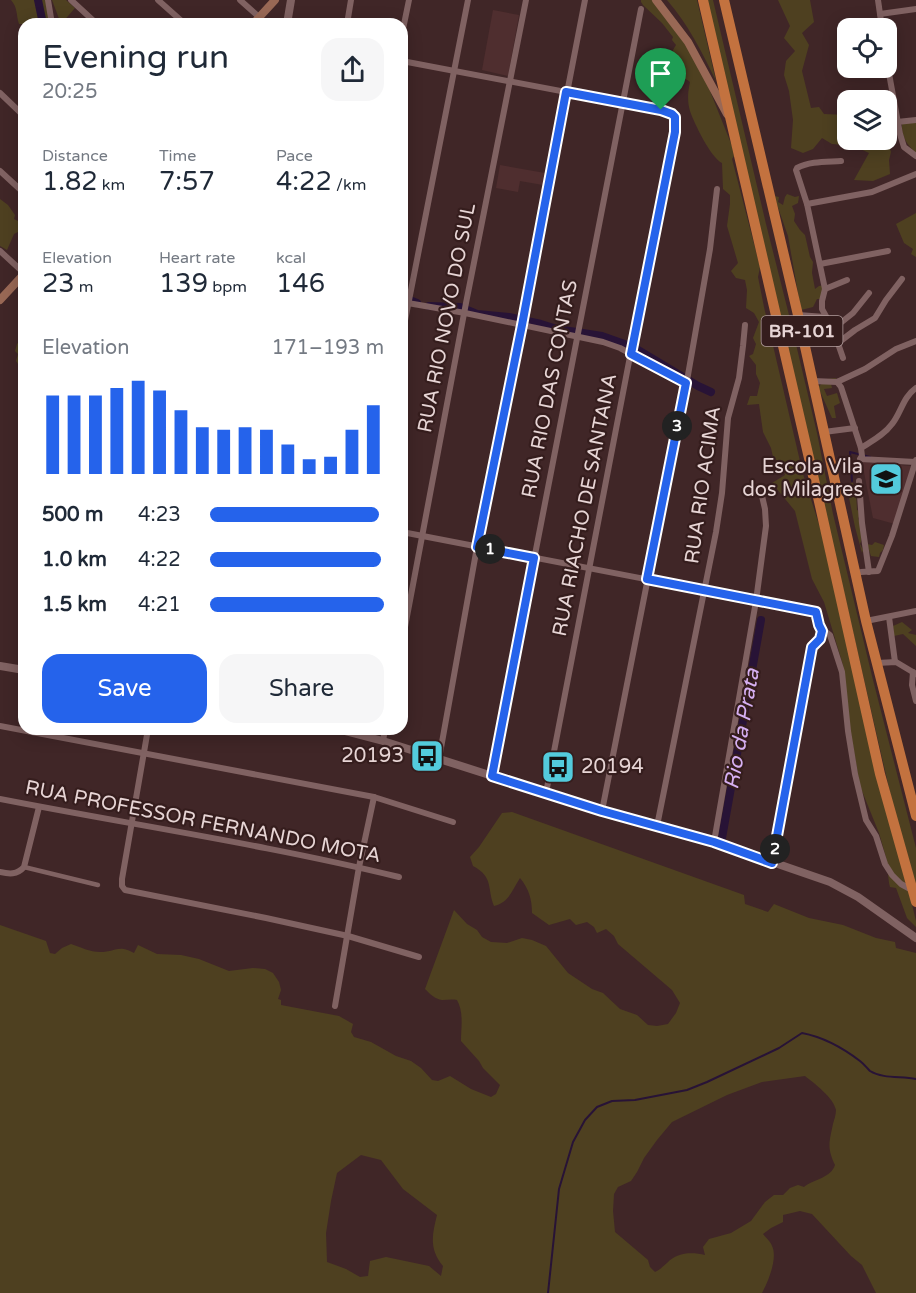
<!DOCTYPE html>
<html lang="en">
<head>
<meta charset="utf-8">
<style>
  :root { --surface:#fff; --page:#f6f6f7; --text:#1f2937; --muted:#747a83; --accent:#2563eb }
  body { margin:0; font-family:"Varela Round",sans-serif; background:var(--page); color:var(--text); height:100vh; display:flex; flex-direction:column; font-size:22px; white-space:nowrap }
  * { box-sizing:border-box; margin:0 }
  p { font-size:20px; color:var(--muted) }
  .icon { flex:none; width:33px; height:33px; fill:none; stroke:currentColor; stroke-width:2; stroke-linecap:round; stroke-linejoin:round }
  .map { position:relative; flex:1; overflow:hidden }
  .sheet { position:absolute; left:18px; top:18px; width:390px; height:717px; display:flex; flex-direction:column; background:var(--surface); border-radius:18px; box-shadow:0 3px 15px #0003 }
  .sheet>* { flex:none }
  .tools { position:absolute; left:837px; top:18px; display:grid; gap:12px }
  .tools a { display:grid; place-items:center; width:60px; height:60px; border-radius:12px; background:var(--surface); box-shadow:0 3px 15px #0003; font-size:30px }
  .pin { position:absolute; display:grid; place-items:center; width:51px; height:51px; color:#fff; margin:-62px -26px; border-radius:50% 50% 50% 0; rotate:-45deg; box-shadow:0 0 6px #0007 }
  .pin .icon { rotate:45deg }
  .km { position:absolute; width:30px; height:30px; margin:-15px; border-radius:50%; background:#222; color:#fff; font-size:16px; line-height:30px; text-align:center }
  .round { display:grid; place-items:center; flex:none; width:63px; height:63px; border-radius:18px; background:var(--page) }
  .head { display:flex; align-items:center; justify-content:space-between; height:102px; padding:0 24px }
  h1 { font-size:33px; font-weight:600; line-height:45px }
  .metrics { display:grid; grid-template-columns:repeat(3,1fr); gap:9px; height:102px; padding:6px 24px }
  .metrics div { display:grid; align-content:center }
  .metrics b { font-size:26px; font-weight:600 }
  .metrics small { font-size:16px; font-weight:400 }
  .metrics p { font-size:16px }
  .chart { height:168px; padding:12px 24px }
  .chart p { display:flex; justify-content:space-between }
  .chart svg { width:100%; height:108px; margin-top:6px; stroke:var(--accent); stroke-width:6 }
  .button { display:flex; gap:12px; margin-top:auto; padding:12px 24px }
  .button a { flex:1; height:69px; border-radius:18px; background:var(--accent); color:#fff; font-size:24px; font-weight:600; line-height:69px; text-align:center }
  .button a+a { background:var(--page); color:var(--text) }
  ul { padding:0 24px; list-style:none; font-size:20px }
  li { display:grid; grid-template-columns:96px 72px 1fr; align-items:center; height:45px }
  li i { height:15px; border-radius:8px; background:var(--accent) }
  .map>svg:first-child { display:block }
  .built { fill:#4f2e2f }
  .green { fill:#4e4020; fill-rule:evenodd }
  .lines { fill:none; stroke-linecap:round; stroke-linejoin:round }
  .stream { stroke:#281336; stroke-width:2 }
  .canal { stroke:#281336; stroke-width:8 }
  .pedestrian { stroke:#806262; stroke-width:4.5 }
  .minor { stroke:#806262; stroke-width:6 }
  .tertiary { stroke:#806262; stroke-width:8 }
  .secondary { stroke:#996855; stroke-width:8 }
  .trunk { stroke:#c3723f; stroke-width:10 }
  .route-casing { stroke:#fff; stroke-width:12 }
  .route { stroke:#2563eb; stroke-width:8 }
  .labels { text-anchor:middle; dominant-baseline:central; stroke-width:4.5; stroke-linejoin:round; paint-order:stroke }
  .shield { fill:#351d1d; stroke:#b29e9e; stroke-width:1.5 }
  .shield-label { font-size:18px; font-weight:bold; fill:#e7d5d5 }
  .street-label { font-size:20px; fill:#e7d5d5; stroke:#351d1d }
  .poi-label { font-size:20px; fill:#e7d5d5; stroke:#351d1d; text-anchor:end }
  .water-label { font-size:21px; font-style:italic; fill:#d6b0f2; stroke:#351d1d }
</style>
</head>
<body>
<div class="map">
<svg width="916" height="1293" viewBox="0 0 916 1293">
  <rect width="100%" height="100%" fill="#402627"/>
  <g class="built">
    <polygon points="493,10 519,15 508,76 482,70"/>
    <polygon points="500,165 545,173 543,185 520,181 518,192 496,188"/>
    <polygon points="862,462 911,466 895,524 873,518"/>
  </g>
  <g class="green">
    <path d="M 11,0 L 46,0 L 50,24 L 24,24 L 24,32 L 22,24 L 19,24 C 16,15 18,8 11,0 Z"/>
    <polygon points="52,0 66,0 75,8 61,24"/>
    <path d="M 641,0 L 652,0 L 691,52 L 708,86 L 732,146 L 734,156 L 732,159 L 760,267 L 758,277 L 764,307 L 803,474 L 822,534 L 916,921 L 916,927 L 907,918 L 896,888 L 890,887 L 889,883 L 886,857 L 879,833 L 860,786 L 850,728 L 843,665 L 824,602 L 812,579 L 795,511 L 772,483 L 785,475 L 783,466 L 773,457 L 771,448 L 763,432 L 759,404 L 747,405 L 750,396 L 757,396 L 760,383 L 756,374 L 756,365 L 749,356 L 753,354 L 756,344 L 753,338 L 759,322 L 754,313 L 746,308 L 747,290 L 745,280 L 736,278 L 731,271 L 738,263 L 727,226 L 730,204 L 730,195 L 723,189 L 722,163 C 711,158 694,123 690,111 C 687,101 688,91 690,82 C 684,77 682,79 676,79 C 669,79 662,76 656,75 L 660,65 L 673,68 L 675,63 L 673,50 L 676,45 L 672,40 L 673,37 L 662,23 L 643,5 L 641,2 Z"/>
    <path d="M 667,0 L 697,0 L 716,81 C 702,52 688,24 667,0 Z"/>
    <polygon points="707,0 713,0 766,224 790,319 817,433 833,514 872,676 916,848 916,897 905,857"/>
    <polygon points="778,0 810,0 814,22 802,33 809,45 802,71 811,108 819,107 824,114 847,115 848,140 886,140 887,138 891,152 889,160 890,174 873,181 854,180 869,153 854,146 832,144 822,138 813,149 803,153 791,148 793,120 789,91 784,75 786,61 795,51 784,38 790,26"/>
    <path d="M 916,121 L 916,153 C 907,145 901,136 902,124 Z"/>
    <polygon points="787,194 795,197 799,196 798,203 792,206 795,214 794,221 800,230 805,235 810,257 813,262 812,273 815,289 819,286 825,285 821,299 817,299 813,307 801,310 788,236 774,196 779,197 778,202 783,205 785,197"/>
    <polygon points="0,199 8,205 15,215 14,219 18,221 21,226 20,231 14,234 7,250 0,246"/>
    <polygon points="916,213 916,257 911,254 913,249 904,243 896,224"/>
    <polygon points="23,337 24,337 24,373 16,361 18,354 15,351 17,344"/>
    <polygon points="836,378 837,382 831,384 832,388 824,389 827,396 837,393 840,403 834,406 836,418 832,418 818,387 827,379"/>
    <path d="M 846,483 L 853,483 L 856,493 L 857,510 L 863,513 L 858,518 C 861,526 864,536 860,544 L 863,550 L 862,553 L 855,527 Z"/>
    <polygon points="875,542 884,545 883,550 880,553 879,557 871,556 867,544 872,545"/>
    <polygon points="902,622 912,630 908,633 916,635 916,646 903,634 894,636 893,626"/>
    <path d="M 512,812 L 744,895 L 745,904 L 768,912 L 774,904 L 809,918 L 843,925 L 876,938 L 895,942 L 896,948 L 916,953 L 916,1293 L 876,1293 L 862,1265 L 851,1256 L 812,1214 L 800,1211 L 783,1215 L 783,1222 L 771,1228 L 763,1234 C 766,1238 771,1242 772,1246 C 778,1258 768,1282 762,1293 L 0,1293 L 0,925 L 46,941 L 50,953 L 55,954 L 62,948 L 71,944 C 80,947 90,952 100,952 C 116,952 118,944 134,953 L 138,945 L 157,954 L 181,955 L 199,959 L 229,971 L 253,968 L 265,969 L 273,973 L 279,982 L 281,990 L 278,999 L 281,1000 L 281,1005 L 339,1016 L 353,1024 L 351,1032 L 354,1037 L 371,1042 L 396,1056 L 411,1061 L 421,1068 L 432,1080 L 438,1081 L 450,1076 L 471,1089 L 491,1097 L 496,1094 L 500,1085 L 483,1068 L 479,1061 L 461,1041 C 461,1028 464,1012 457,1000 C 451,999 447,1000 442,1000 C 435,999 430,994 425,989 L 454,910 L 467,924 L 477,930 L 482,937 L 491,942 L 507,943 L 522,938 L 532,940 L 546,946 L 568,973 L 592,989 L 603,993 L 620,1009 L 637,1015 L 648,1025 L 657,1026 L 668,1024 L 676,1013 L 680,1003 L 672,990 L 618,944 L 614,936 L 606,929 L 597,933 L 594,927 L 587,922 L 576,925 L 570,919 L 549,925 L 532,913 C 532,899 529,889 520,878 C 512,890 509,903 494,906 C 487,889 494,877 473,866 L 470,857 L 479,847 L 502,813 ZM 805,1076 C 814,1083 834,1098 836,1110 C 836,1115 834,1120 833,1124 C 829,1143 827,1148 835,1165 C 831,1178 814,1179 804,1187 L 798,1185 L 790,1188 L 783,1195 L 774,1195 L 765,1202 L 751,1221 L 731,1233 L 709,1239 L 703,1247 L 705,1255 C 692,1252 677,1252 667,1263 C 662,1267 661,1269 655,1272 L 650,1267 L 648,1260 L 615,1232 L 613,1211 L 614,1194 L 618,1187 L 631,1181 L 637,1172 L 644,1158 L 657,1140 L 672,1122 L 727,1095 L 762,1082 ZM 361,1155 L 381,1160 L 403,1189 L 437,1215 C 432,1235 429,1249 443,1266 L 441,1276 L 429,1266 L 386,1257 L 370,1261 L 368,1276 L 360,1277 L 346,1269 L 327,1262 L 326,1233 L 331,1201 L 337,1173 Z"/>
  </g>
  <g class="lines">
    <g class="stream">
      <polyline points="852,481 850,452 870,457"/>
      <path d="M 548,1293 L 559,1189 L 573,1142 L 585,1120 L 597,1107 L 612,1101 L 635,1100 L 687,1090 L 707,1082 L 779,1048 L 802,1033 C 823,1037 843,1048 860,1061 C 864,1064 867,1068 870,1071 C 883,1079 901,1076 916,1079"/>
    </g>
    <g class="canal">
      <polyline points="38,0 43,24"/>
      <polyline points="402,297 417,303"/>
      <polyline points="429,306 460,307 477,314 509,317 541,324 557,329 602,336 633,347 698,386 711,392"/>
      <polyline points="722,838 761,620"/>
    </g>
    <polyline class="pedestrian" points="24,867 98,885"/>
    <g class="minor">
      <polyline points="48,0 52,24"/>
      <polyline points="71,0 97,24"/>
      <polyline points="158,0 185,24"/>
      <polyline points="240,0 259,17"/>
      <polyline points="878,0 882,28"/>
      <polyline points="880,14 916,9"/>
      <polyline points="347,24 351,0"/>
      <polyline points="402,34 409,0"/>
      <polyline points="886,57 900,134 904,147 916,156"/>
      <polyline points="402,61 661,110 672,114 675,117 675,132 632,346 546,793"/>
      <polyline points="0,93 24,116"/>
      <polyline points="897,122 916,120"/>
      <path d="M 841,161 C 827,162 810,161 797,168 L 796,170 L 807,204 L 825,289 L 822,301 L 822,309 L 833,329 L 843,358"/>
      <polyline points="0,171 24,193"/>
      <polyline points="807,204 872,192 916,174"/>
      <polyline points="0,251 24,273"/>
      <polyline points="820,264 888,251"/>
      <polyline points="825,289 847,280"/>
      <polyline points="402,302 465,313 603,342 620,348 686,383"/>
      <polyline points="798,315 825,317"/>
      <polyline points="833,329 853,313 869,293"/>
      <polyline points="402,336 468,0"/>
      <polyline points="838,343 855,330 875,318 886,300 902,279"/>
      <polyline points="813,381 837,382 865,369 896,349 916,341"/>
      <polyline points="837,382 841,387 861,448 862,456 860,459 915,462"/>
      <polyline points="824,432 855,428"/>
      <path d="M 861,448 C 872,441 884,435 892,424 C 901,413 903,397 916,388"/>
      <polyline points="859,481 862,523 869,572"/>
      <polyline points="402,532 816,612 819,625 822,631"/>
      <polyline points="856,574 861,572 878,571 892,536 916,460"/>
      <polyline points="889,617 895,662"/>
      <polyline points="866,621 916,611"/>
      <polyline points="402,643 466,303 526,0"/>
      <polyline points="877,663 896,662 916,674"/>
      <polyline points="913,672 912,685 916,701"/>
      <polyline points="0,726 374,797 453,822"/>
      <polyline points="148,729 122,879 122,886 125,890 266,918 348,936 419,957"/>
      <polyline points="383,741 385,729"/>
      <polyline points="439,759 477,547 522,325 585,0"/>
      <polyline points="492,776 641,9"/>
      <path d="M 0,799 C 133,825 268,845 399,877"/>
      <polyline points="602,811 688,375 710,249 717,189"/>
      <polyline points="657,826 716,532 722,493 728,418 739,378 743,346 745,325"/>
      <polyline points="714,842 756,601 766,526 765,509 762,496"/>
      <polyline points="772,863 812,647 820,639 822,631 825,631 830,635 842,672 848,731 855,774 866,820 876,836 885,864 892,875 901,884 912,890"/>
      <path d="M 0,872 C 9,874 17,875 24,867 L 39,807"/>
      <polyline points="335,1006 359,867 374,797"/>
    </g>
    <g class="tertiary">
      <polyline points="287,24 291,0"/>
      <polyline points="0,666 24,670"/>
      <polyline points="337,729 383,741 602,811 714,842 830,882 858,897 916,938"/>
    </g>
    <g class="secondary">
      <polyline points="656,0 688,42 727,114"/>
      <polyline points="253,24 275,0"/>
      <polyline points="0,300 24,274"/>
    </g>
    <g class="trunk">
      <polyline points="703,0 818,497 880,774 916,902"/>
      <polyline points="724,0 798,315 866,621 916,816"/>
    </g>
  </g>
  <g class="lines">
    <defs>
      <polygon id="route" points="566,92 661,110 672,114 675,117 675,132 631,354 686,383 647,579 816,612 819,625 822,631 820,639 812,647 772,863 714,842 602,811 492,776 534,558 477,547 522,325"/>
    </defs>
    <use href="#route" class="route-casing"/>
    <use href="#route" class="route"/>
  </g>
  <defs>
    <symbol id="school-square" viewBox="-11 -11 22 22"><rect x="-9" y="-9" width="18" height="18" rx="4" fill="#53cbdc" stroke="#351d1d"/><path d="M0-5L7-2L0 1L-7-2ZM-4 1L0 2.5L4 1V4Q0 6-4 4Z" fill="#111"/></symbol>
    <symbol id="bus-square" viewBox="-11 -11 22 22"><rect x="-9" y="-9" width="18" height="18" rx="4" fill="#53cbdc" stroke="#351d1d"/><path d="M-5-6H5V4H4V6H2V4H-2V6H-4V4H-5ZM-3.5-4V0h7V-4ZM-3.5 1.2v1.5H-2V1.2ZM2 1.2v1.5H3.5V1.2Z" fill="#111"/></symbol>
  </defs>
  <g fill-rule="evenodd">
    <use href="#school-square" x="867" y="460" width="38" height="38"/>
    <use href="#bus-square" x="408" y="737" width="38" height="38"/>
    <use href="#bus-square" x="539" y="748" width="38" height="38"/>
  </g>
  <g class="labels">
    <rect class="shield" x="761.5" y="316" width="81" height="30" rx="4.5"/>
    <g class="shield-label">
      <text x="802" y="331">BR-101</text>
    </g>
    <g class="street-label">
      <text transform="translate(447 318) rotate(-79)">RUA RIO NOVO DO SUL</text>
      <text transform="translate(550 389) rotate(-79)">RUA RIO DAS CONTAS</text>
      <text transform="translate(703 485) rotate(-82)">RUA RIO ACIMA</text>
      <text transform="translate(585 505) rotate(-79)">RUA RIACHO DE SANTANA</text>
      <text transform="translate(203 822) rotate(11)">RUA PROFESSOR FERNANDO MOTA</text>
    </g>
    <g class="poi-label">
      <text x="863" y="467">Escola Vila<tspan x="863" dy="23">dos Milagres</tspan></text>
      <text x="404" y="756">20193</text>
      <text x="581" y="767" text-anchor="start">20194</text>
    </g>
    <g class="water-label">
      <text transform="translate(742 729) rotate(-80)">Rio da Prata</text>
    </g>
  </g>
</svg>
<div class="tools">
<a><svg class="icon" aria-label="locate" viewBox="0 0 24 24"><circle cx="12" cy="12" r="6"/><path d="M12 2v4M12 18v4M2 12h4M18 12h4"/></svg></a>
<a><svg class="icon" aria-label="layers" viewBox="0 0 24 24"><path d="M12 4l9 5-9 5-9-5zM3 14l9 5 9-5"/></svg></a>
</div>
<div class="pin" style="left:661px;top:110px;background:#1e9e55"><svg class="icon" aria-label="arrive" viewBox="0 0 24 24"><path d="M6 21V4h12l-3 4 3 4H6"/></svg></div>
<b class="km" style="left:490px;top:549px">1</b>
<b class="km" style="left:775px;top:849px">2</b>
<b class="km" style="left:677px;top:426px">3</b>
<section class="sheet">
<div class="head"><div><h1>Evening run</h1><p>20:25</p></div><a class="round"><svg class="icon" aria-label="share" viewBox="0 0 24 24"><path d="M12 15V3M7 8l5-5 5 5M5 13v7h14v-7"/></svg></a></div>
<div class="metrics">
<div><p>Distance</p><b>1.82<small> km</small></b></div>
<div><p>Time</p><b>7:57</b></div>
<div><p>Pace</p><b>4:22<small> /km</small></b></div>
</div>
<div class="metrics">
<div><p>Elevation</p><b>23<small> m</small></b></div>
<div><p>Heart rate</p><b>139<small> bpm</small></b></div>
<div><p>kcal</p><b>146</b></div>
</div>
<div class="chart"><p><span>Elevation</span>171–193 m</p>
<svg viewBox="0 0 160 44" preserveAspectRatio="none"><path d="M5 44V12M15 44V12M25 44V12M35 44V9M45 44V6M55 44V10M65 44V18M75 44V25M85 44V26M95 44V25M105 44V26M115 44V32M125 44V38M135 44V37M145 44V26M155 44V16"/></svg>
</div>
<ul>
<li><b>500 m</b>4:23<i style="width:97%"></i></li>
<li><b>1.0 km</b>4:22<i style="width:98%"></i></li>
<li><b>1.5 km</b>4:21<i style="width:100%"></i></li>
</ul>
<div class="button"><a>Save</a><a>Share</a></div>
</section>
</div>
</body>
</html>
